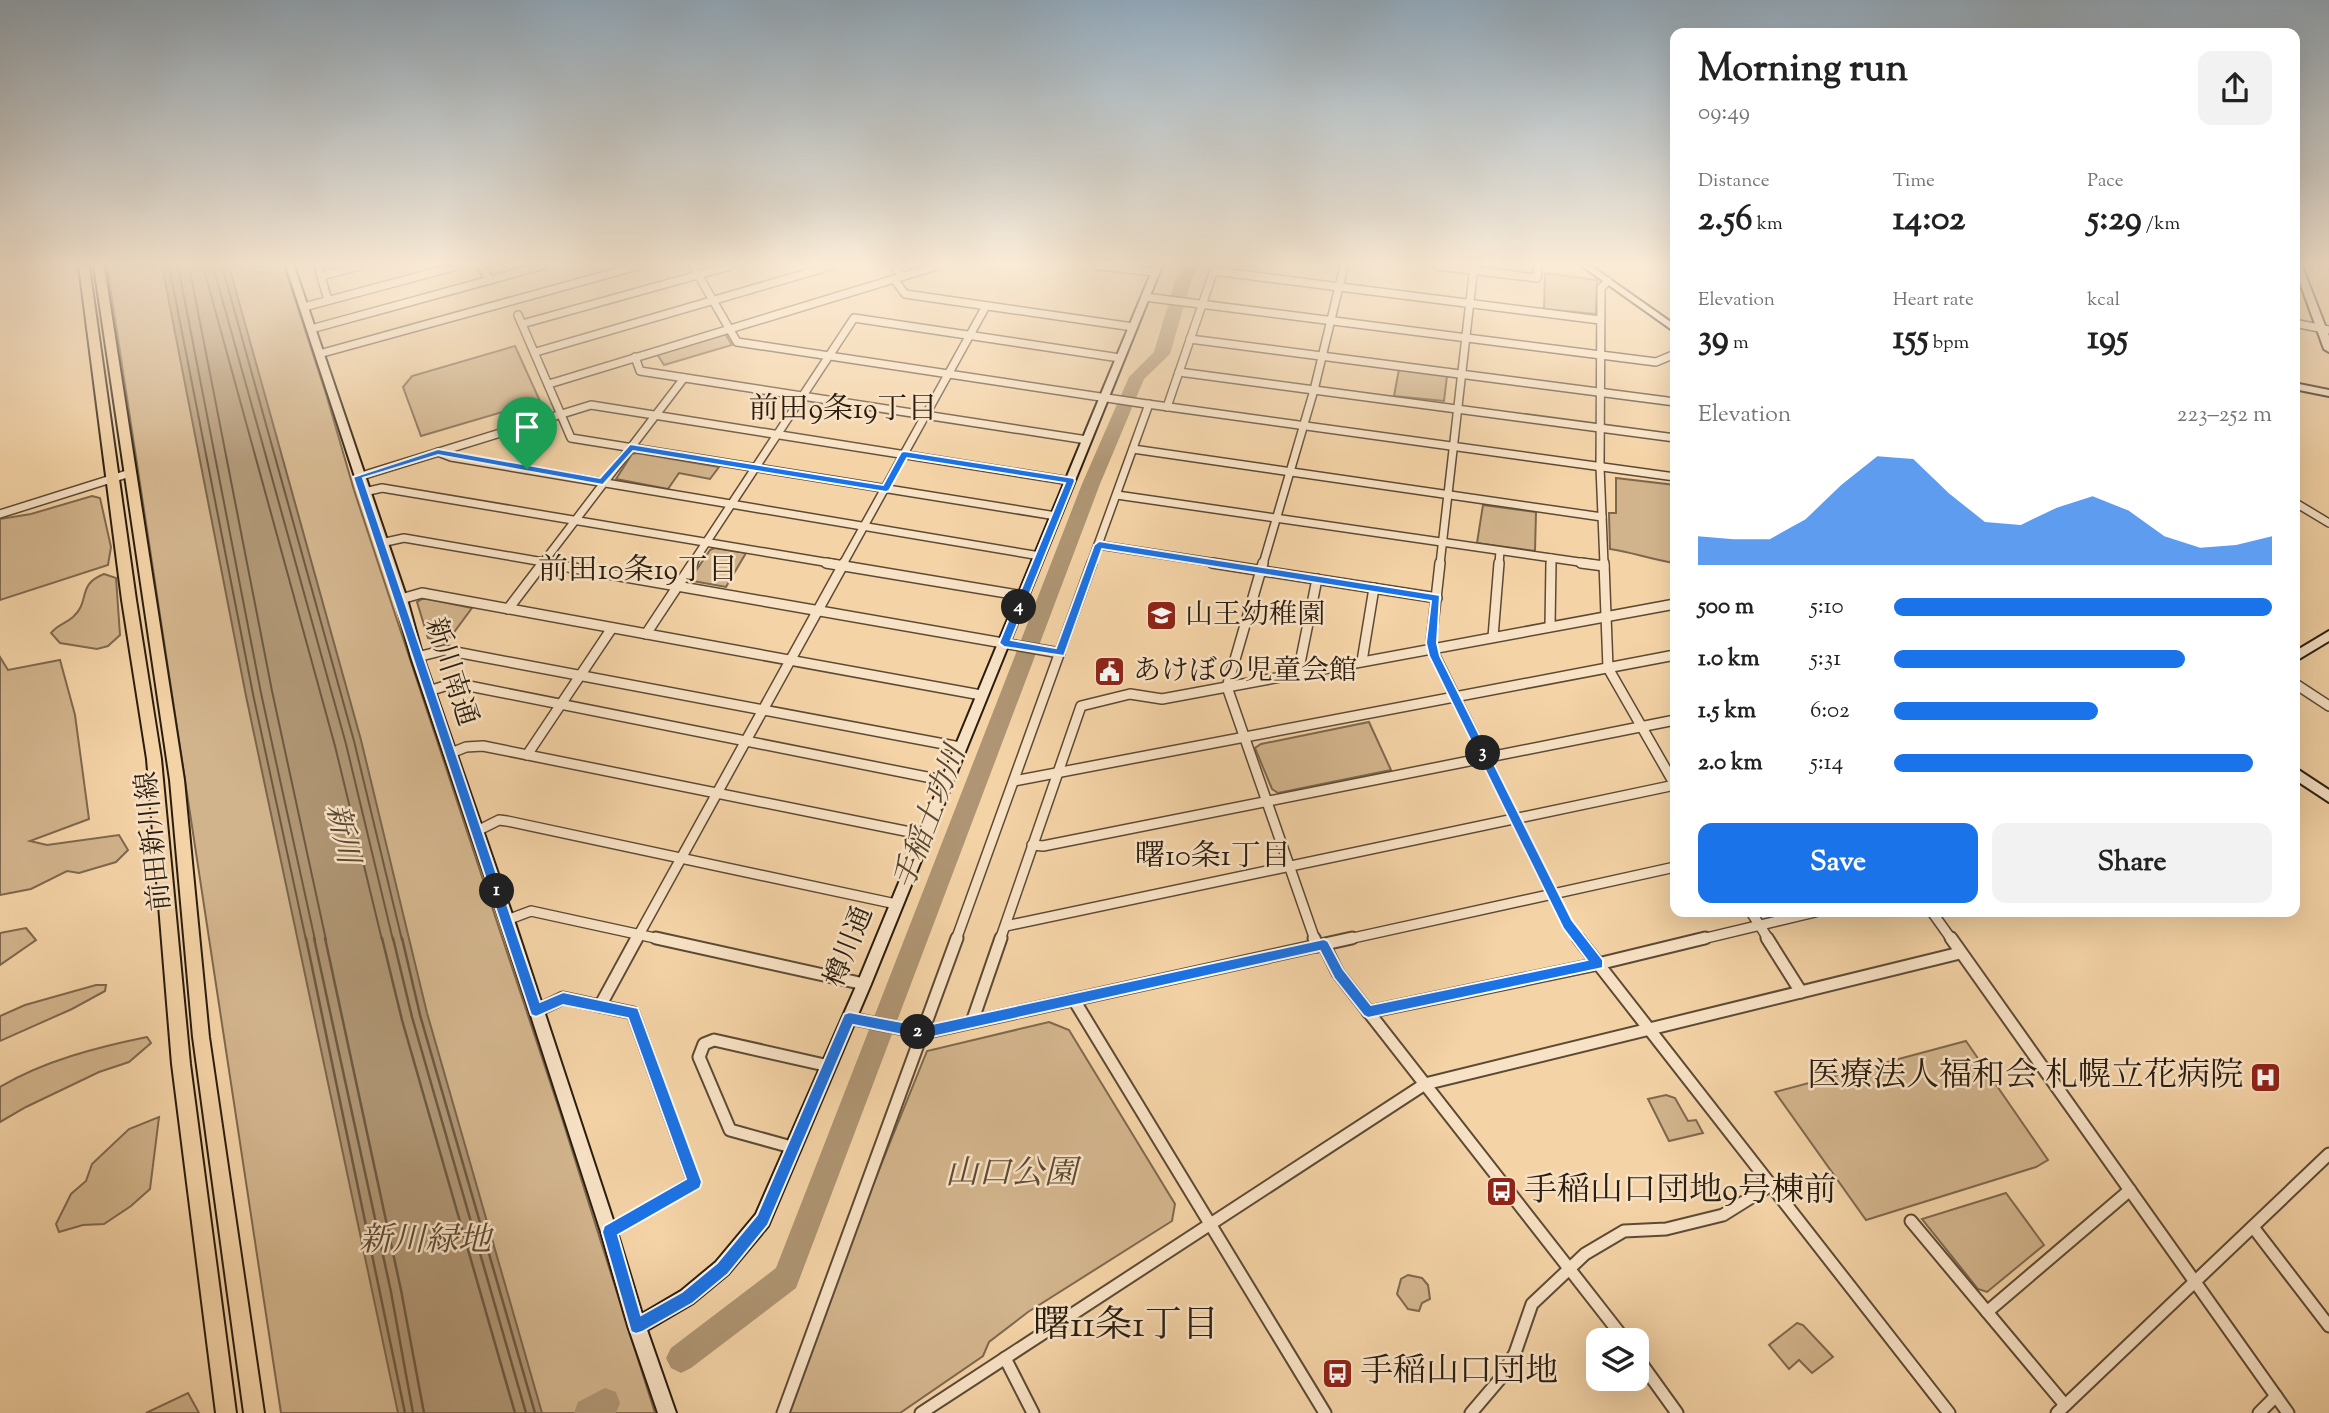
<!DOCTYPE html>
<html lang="en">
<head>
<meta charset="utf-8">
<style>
  :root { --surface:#fff; --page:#f2f2f2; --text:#222; --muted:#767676; --accent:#1a73e8 }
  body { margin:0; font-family:"Sorts Mill Goudy","Noto Serif JP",serif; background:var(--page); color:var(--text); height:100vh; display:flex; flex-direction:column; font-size:26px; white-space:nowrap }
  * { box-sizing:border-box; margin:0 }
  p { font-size:23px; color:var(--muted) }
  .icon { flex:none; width:38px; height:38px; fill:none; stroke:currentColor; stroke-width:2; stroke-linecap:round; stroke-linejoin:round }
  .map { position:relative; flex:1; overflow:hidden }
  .side { position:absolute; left:1670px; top:28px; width:630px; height:889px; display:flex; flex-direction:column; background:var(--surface); border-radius:14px; box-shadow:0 7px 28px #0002 }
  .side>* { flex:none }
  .buttons { position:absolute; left:1586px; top:1328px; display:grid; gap:14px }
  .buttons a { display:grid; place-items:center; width:63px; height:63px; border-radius:14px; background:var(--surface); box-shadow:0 7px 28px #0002; font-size:35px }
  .pin { position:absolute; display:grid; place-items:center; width:60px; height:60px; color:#fff; margin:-72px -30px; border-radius:50% 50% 50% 0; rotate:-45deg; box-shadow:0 0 7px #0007 }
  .pin .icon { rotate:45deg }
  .km { position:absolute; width:35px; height:35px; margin:-18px; border-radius:50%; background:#222; color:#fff; font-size:19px; line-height:35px; text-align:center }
  .round { display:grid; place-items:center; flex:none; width:74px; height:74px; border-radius:14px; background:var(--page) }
  .head { display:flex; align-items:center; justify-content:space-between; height:119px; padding:0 28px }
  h1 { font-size:38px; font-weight:800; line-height:52px }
  .stats { display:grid; grid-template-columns:repeat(3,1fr); gap:10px; height:119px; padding:7px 28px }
  .stats div { display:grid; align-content:center }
  .stats b { font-size:35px; font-weight:800 }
  .stats small { font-size:19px; font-weight:400 }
  .stats p { font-size:19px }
  .chart { height:196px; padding:14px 28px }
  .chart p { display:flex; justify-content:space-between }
  .chart svg { width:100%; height:126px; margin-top:7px; fill:var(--accent); opacity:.7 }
  .cta { display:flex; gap:14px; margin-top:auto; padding:14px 28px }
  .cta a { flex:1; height:80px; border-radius:14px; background:var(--accent); color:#fff; font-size:28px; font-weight:800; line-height:80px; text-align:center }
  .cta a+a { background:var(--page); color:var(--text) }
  ul { padding:0 28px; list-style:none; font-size:23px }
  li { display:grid; grid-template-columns:112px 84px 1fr; align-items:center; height:52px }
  li i { height:18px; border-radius:9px; background:var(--accent) }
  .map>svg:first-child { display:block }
  .green { fill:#d2b48c; stroke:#7e684e; stroke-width:2 }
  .water { fill:#af9573; stroke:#7a654b; stroke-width:2 }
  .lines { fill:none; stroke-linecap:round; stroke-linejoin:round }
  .shore-far1 { stroke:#6c5941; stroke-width:2 }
  .shore { stroke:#6c5941; stroke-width:2.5 }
  .river { fill:#af9573; fill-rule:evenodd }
  .street-far2-casing { stroke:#5c4a35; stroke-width:10 }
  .street-far1-casing { stroke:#5c4a35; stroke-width:12 }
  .street-casing { stroke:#5c4a35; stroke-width:15 }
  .secondary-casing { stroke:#2a1d0f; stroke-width:4 }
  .primary-casing { stroke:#2a1d0f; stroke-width:4 }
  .street-far2 { stroke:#f8e2c5; stroke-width:7 }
  .street-far1 { stroke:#f8e2c5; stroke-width:9 }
  .street { stroke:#f8e2c5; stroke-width:11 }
  .secondary { fill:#f8e2c5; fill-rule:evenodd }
  .primary { fill:#f4d3a6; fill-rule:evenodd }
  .route { fill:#1a73e8; stroke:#fff; stroke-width:2; fill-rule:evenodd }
  .labels { text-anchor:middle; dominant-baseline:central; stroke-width:5; stroke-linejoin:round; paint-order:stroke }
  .poi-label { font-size:28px; fill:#2a1d0f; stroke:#f8e2c5; text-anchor:start }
  .street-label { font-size:28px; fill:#2a1d0f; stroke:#f8e2c5 }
  .neighbourhood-label { font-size:30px; fill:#2a1d0f; stroke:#f8e2c5 }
  .water-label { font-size:30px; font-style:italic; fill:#594732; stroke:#f8e2c5 }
  .near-poi-label { font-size:33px; fill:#2a1d0f; stroke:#f8e2c5; text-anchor:start }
  .near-park-label { font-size:33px; font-style:italic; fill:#5c4a34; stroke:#f8e2c5 }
  .near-neighbourhood-label { font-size:37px; fill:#2a1d0f; stroke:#f8e2c5 }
</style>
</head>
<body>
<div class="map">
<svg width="2329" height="1413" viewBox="0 0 2329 1413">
  <rect width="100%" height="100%" fill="#f4d3a6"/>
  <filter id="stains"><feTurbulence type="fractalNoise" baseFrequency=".00286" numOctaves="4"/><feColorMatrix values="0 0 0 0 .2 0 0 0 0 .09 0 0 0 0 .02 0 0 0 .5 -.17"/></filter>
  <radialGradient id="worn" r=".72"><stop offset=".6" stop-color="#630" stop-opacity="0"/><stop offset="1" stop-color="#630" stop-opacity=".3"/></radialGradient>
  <g class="green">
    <polygon points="107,266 284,266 326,394 354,490 560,1112 655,1413 281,1413"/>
    <polygon points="1545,273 1597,280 1596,314 1544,309"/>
    <polygon points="723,334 726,335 732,345 664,365 657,354"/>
    <polygon points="515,346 540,401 421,436 403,387 412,376"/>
    <polygon points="1399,369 1447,376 1444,401 1394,396"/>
    <polygon points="637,453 719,467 710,479 679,473 668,489 616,479 632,454"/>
    <path d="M 1616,478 L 1675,485 L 1675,563 C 1652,560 1632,552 1610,549 L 1609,513 L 1616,513 Z"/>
    <polygon points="92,496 100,498 111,547 108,565 0,600 0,519 31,514"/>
    <polygon points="1483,505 1536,512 1535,551 1477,543"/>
    <polygon points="714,548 746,553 726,587 693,581 691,578 710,550"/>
    <path d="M 104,574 L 116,578 L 120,635 L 108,646 L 97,649 L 60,643 L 51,633 C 58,624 65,624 73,617 C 91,601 76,585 104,574 Z"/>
    <polygon points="422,599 428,599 472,608 446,643 428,638 417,602"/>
    <polygon points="0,657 8,670 60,660 75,715 89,819 30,841 47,845 119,835 128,850 116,862 79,873 67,871 31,889 0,895"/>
    <polygon points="1369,722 1391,770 1278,793 1272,789 1255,748 1261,744"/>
    <polygon points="26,928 36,940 0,965 0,933"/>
    <polygon points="96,985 106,985 105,991 72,1009 0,1041 0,1016 25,1005"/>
    <polygon points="1049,1022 1069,1030 1175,1204 1172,1221 1028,1312 989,1342 983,1356 900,1413 788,1413 809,1343 927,1051"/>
    <path d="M 147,1037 L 151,1043 L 129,1062 L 99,1072 L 26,1107 L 0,1122 L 0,1087 C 43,1061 98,1047 147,1037 Z"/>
    <polygon points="1966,1041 2048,1160 2036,1167 1866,1220 1775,1092"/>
    <polygon points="1666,1095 1675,1098 1688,1121 1696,1120 1703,1133 1669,1141 1648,1099"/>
    <polygon points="159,1117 150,1189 131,1206 104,1224 83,1225 59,1232 56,1224 71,1194 86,1181 92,1164 129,1129"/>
    <polygon points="2006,1193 2044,1245 1987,1292 1978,1289 1922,1219"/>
    <polygon points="1408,1275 1422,1278 1428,1285 1430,1299 1422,1303 1419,1311 1408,1309 1397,1294 1401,1279"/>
    <polygon points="1797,1323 1803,1325 1833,1357 1812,1373 1799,1360 1789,1369 1769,1345"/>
    <polygon points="188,1393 199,1413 146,1413"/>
  </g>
  <polygon class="water" points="162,266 229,266 361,740 427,1013 542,1413 398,1413 246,696"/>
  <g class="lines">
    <g class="shore-far1">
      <polyline points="169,266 253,694 306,940"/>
      <polyline points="178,266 261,693 315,940"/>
      <polyline points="189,266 272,691 326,940"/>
      <polyline points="203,266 335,746 382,940"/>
      <polyline points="213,266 346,744 393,940"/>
      <polyline points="222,266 354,741 402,940"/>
    </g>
    <g class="shore">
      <polyline points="306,938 405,1413"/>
      <polyline points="314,938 391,1292 413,1413"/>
      <polyline points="325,938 401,1290 424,1413"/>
      <polyline points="382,938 402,1020 515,1413"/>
      <polyline points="393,938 412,1017 526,1413"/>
      <polyline points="402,938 420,1015 535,1413"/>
    </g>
    <g class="river">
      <polygon points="1185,266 1200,266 1192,278 1170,354 1144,379 1100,484 796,1288 691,1368 681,1373 671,1368 666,1358 671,1348 776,1268 1082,484 1129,377 1154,352 1176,278"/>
      <polygon points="605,1388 616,1392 620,1403 616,1413 574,1413 578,1402"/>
    </g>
    <defs>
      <g id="street-far2">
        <polyline points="318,266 328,300"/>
        <polyline points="480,266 490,280"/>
        <polyline points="693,266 737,342 1140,403 1675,477"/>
        <polyline points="894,266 902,276"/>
        <polyline points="1099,266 1155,272"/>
        <polyline points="1437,266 1537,278 1538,266"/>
        <polyline points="1214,271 1600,320"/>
        <polyline points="321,276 360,266"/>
        <polyline points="894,279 905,294 1133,327"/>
        <polyline points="1145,297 1656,362 1675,354"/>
        <polyline points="304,307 457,266"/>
        <polyline points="518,315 571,438 1056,516"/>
        <polyline points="2294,323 2329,330"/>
        <polyline points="522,324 730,266"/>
        <polyline points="311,329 541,266"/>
        <polyline points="1190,339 1675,402"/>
        <polyline points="536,352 831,266"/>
        <polyline points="319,354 638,266"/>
        <polyline points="635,357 640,371 1087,440"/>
        <polyline points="1179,372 1675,438"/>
        <polyline points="549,384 937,266"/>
        <polyline points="1167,407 1215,267"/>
        <polyline points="1133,449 1602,517"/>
        <polyline points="438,452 451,457 1040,556"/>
        <polyline points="358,477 591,405 1070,481"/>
        <polyline points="364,492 382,488 836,564"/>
        <polyline points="1117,495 1593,564"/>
        <polyline points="2294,502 2329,523"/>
        <polyline points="0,514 130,473"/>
        <polyline points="381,543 404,538 555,564"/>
        <polyline points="1099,545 1223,564"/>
        <polyline points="542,564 684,378"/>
        <polyline points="692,564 854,318 1120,358"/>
        <polyline points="843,564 986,306"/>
        <polyline points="1091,564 1149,404"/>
        <polyline points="1263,564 1314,390 1344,266"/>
        <polyline points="1440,564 1474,266"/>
        <polyline points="1499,564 1500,551"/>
        <polyline points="1551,564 1551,558"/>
        <polyline points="1604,564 1600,467 1601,288 1608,281"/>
      </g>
      <g id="street-far1">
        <polyline points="545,563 1060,653"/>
        <polyline points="826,563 1024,596"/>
        <polyline points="1212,563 1437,598"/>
        <polyline points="1263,563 1227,687 1315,940"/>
        <polyline points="1440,563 1431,643 1435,656 1567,924 1580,940"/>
        <polyline points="1581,563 1604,566"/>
        <polyline points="1604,563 1608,668 1675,785"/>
        <polyline points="401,599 422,593 981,695"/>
        <polyline points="508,609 543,563"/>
        <polyline points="1550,626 1551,563"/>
        <polyline points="646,634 693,563"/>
        <polyline points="1493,637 1499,563"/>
        <polyline points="417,657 445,650 960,747"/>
        <polyline points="1362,661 1374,588"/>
        <polyline points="1298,673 1317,579"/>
        <polyline points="2294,683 2329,706"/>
        <polyline points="429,691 454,683 947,781"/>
        <polyline points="451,753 466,747 483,746 925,835"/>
        <polyline points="527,755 612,628"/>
        <polyline points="1014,781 1675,655"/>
        <polyline points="475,832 499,820 507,821 896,904"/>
        <polyline points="1032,845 1043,846 1675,720"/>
        <polyline points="1751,912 1769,940"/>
        <polyline points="1932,912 1952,940"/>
        <polyline points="507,920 531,911 664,940"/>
        <polyline points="1006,926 1675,785"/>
        <polyline points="636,940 844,563"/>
        <polyline points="956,940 1092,563"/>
        <polyline points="1000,940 1081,706 1130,694 1162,699 1675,604"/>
        <polyline points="1344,940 1675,867"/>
        <polyline points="1698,940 1815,912"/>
      </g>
      <g id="street">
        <polyline points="656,938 864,984"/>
        <polyline points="1314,938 1317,946"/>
        <polyline points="1578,938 1949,1413"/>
        <polyline points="1767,938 1801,992"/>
        <polyline points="1951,938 2288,1413"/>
        <polyline points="1324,945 1338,973 1625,1340"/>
        <polyline points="1074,1000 1325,1413"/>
        <polyline points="600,1006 637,938"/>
        <polyline points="536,1011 563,998 633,1013 694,1182 609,1232"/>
        <polyline points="1368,1012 1598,964 1705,938"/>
        <polyline points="849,1018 923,1033 1352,938"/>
        <polyline points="972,1022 1001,938"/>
        <polyline points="795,1148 730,1130 699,1057 704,1044 714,1040 829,1066"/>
        <polyline points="1911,1221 2065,1405"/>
        <polyline points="2253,1227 2329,1326"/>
        <polyline points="1987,1312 2130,1190"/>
        <polyline points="1636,1356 1677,1413"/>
        <polyline points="1005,1358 1033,1413"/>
        <polyline points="783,1413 957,938"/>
        <polyline points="921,1413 1425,1084 1960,953"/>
        <polyline points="1471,1413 1500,1379 1515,1353 1532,1304 1585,1254 1624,1231 1666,1229 1723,1215 1771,1185"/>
        <polyline points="2057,1413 2329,1154"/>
        <polyline points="2259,1413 2276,1396"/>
      </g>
      <g id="secondary">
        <polygon points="286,266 294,266 407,599 423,657 514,920 617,1232 642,1314 681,1291 716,1262 756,1214 857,984 1154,266 1162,266 871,984 768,1226 728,1274 693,1303 647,1330 676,1413 658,1413 628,1326 601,1232 500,920 411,657 395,599"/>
        <polygon points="1582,266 1591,266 1675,325 1675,332"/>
        <polygon points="2294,266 2302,266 2329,336 2329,352 2324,349"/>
        <polygon points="2294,383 2329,390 2329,396 2294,389"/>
        <polygon points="2329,631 2329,641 2294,662 2294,652"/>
        <polygon points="2294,767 2329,790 2329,802 2294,779"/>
      </g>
      <g id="primary">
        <polygon points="79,266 89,266 136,600 161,759 190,1064 236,1413 216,1413 172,1064 147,759 122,600"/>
        <polygon points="94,266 104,266 184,780 209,1037 264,1413 244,1413 193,1037 170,780"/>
      </g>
    </defs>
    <use href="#street-far2" class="street-far2-casing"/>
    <use href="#street-far1" class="street-far1-casing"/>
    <use href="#street" class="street-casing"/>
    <use href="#secondary" class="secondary-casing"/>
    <use href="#primary" class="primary-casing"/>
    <use href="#street-far2" class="street-far2"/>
    <use href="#street-far1" class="street-far1"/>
    <use href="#street" class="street"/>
    <use href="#secondary" class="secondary"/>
    <use href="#primary" class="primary"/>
  </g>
  <linearGradient id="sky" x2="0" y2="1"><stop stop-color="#91a8b9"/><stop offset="0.57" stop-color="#faebd7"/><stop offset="1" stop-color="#faebd7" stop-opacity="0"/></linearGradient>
  <rect width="2329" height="463" fill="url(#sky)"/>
  <path class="route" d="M 630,444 L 883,485 L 901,452 L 904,451 L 1074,478 L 1075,481 L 1011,640 L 1056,648 L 1094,545 L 1099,541 L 1440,595 L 1437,643 L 1440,656 L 1572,920 L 1603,960 L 1603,968 L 1368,1018 L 1364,1016 L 1334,978 L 1320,951 L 923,1039 L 853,1025 L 768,1225 L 728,1274 L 693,1303 L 642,1332 L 636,1334 L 631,1332 L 602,1232 L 604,1226 L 686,1179 L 628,1018 L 563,1005 L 536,1017 L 531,1015 L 353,477 L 438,449 L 600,478 ZM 633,451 L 886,492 L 889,491 L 907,458 L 1065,483 L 999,643 L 1004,647 L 1064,656 L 1102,549 L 1431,601 L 1426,643 L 1429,656 L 1563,928 L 1587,960 L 1371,1005 L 1343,969 L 1328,941 L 1324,939 L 923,1026 L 849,1012 L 844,1014 L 757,1215 L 717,1263 L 682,1292 L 641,1315 L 618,1235 L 700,1188 L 702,1182 L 638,1008 L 563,992 L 540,1002 L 363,478 L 438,455 L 603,485 Z"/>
  <defs>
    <symbol id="school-square" viewBox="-11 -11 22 22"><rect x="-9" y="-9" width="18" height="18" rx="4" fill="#8f2418" stroke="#f8e2c5"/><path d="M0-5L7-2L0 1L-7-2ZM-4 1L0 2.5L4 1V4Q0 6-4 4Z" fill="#fff"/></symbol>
    <symbol id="civic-square" viewBox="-11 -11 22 22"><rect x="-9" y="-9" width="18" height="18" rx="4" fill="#8f2418" stroke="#f8e2c5"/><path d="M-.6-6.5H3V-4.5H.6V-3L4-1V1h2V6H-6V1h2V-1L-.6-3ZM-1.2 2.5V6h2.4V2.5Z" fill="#fff"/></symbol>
    <symbol id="hospital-square" viewBox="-11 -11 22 22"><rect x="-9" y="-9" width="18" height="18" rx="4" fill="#8f2418" stroke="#f8e2c5"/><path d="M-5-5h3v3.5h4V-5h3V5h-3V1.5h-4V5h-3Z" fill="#fff"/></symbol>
    <symbol id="bus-square" viewBox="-11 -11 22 22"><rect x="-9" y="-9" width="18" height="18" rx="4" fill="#8f2418" stroke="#f8e2c5"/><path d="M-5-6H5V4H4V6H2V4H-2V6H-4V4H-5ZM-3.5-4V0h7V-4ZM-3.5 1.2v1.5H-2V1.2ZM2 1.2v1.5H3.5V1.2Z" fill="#fff"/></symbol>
  </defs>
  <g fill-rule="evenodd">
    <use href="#school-square" x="1144" y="598" width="35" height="35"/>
    <use href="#civic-square" x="1092" y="654" width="35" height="35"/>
    <use href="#hospital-square" x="2248" y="1060" width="35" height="35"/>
    <use href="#bus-square" x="1484" y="1174" width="35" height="35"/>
    <use href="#bus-square" x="1320" y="1356" width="35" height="35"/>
  </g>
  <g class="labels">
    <g class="poi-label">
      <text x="1185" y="616">山王幼稚園</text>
      <text x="1133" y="672">あけぼの児童会館</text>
    </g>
    <g class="street-label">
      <text transform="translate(450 672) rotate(72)">新川南通</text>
      <text transform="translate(155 841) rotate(-96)">前田新川線</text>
      <text transform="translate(850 947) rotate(-68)">樽川通</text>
    </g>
    <g class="neighbourhood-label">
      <text x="843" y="410">前田9条19丁目</text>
      <text x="638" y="571">前田10条19丁目</text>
      <text x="1213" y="857">曙10条1丁目</text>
    </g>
    <g class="water-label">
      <text transform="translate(931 818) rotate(-69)">手稲土功川</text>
      <text transform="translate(341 834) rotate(78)">新川</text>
    </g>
    <g class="near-poi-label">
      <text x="2243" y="1077" text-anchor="end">医療法人福和会 札幌立花病院</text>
      <text x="1524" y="1192">手稲山口団地9号棟前</text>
      <text x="1360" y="1373">手稲山口団地</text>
    </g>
    <g class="near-park-label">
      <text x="1011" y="1175">山口公園</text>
      <text x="425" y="1242">新川緑地</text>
    </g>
    <g class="near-neighbourhood-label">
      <text x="1126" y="1327">曙11条1丁目</text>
    </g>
  </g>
  <rect width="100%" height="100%" filter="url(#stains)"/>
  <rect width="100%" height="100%" fill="url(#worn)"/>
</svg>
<div class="buttons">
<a><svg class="icon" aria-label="layers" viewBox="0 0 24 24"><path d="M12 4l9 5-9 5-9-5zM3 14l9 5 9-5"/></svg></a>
</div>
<div class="pin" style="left:527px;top:469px;background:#1e9e55"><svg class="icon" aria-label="arrive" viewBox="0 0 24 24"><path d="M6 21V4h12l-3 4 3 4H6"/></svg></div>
<b class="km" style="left:497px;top:891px">1</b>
<b class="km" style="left:918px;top:1032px">2</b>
<b class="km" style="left:1483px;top:753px">3</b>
<b class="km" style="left:1019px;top:607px">4</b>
<section class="side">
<div class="head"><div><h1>Morning run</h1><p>09:49</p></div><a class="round"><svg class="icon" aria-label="share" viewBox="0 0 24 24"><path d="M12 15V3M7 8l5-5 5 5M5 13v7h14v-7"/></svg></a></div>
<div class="stats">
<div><p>Distance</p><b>2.56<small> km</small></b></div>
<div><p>Time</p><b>14:02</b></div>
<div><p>Pace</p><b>5:29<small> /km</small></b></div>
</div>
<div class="stats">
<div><p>Elevation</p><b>39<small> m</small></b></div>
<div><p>Heart rate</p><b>155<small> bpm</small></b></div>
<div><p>kcal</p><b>195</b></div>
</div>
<div class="chart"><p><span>Elevation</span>223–252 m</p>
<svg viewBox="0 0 160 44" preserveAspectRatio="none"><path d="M0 44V34L10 35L20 35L30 28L40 16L50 6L60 7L70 19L80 29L90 30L100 24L110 20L120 25L130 34L140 38L150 37L160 34V44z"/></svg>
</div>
<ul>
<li><b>500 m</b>5:10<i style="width:100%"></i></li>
<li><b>1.0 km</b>5:31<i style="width:77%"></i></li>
<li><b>1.5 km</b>6:02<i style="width:54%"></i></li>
<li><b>2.0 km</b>5:14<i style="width:95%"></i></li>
</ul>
<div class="cta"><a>Save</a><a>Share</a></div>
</section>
</div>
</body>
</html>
